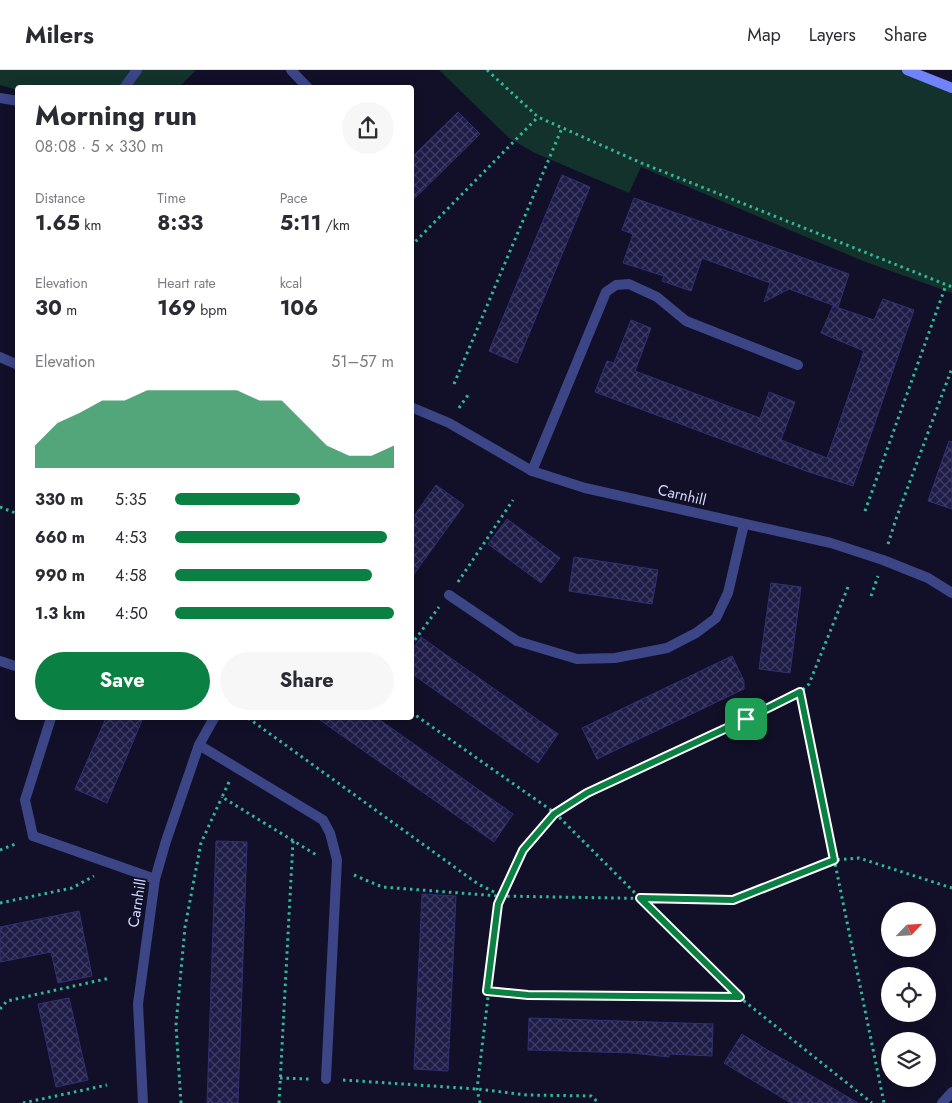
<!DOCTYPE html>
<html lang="en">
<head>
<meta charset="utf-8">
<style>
  :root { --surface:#fff; --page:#f7f7f7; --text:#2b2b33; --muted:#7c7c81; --line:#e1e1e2; --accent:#0b8043 }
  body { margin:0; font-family:Jost,sans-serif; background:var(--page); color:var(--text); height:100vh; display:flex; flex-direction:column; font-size:19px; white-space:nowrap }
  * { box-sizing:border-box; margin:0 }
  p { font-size:16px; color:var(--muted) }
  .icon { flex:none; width:28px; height:28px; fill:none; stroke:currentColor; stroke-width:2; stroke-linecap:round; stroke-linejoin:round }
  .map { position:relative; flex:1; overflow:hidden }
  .side { position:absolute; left:15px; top:15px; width:399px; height:635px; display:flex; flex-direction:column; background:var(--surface); border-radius:5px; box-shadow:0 2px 12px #0003 }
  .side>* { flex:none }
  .needle { width:32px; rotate:65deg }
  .fabs { position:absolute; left:881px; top:832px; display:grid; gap:10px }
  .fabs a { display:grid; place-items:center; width:55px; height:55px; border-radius:50%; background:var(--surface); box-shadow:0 2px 12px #0003; font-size:25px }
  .pin { position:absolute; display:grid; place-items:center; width:42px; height:42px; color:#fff; margin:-21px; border-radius:10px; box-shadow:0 2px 8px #0006 }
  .round { display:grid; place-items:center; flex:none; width:52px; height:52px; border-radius:26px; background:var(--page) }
  .summary { display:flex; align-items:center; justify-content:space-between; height:85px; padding:0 20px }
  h1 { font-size:28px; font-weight:700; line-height:38px }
  .figures { display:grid; grid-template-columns:repeat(3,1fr); gap:8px; height:85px; padding:5px 20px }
  .figures div { display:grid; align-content:center }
  .figures b { font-size:21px; font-weight:700 }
  .figures small { font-size:14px; font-weight:400 }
  .figures p { font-size:14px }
  .chart { height:140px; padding:10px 20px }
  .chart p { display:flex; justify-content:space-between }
  .chart svg { width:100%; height:90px; margin-top:5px; fill:var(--accent); opacity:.7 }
  .cta { display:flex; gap:10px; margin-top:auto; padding:10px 20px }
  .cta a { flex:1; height:58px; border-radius:30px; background:var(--accent); color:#fff; font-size:20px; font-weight:700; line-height:58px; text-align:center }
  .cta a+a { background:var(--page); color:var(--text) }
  ul { padding:0 20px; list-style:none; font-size:16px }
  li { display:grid; grid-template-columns:80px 60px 1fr; align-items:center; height:38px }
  li i { height:12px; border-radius:6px; background:var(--accent) }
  header { display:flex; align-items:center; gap:30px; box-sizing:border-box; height:70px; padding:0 25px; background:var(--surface); border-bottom:1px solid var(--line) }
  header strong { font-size:24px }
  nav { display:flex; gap:28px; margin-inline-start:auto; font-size:18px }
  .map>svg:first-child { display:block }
  .grass { fill:#13322c }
  .building { fill:url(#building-cross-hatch); stroke:#322f74 }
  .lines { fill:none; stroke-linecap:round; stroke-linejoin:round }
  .path { stroke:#32b89b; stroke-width:3; stroke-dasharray:2.5 4; stroke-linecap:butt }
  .lane { stroke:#3c4586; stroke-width:10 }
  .street { stroke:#3c4586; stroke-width:10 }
  .secondary { stroke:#7183fc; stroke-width:10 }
  .route-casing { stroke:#fff; stroke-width:10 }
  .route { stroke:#0b8043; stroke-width:6 }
  .labels { text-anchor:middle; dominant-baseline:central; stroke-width:4; stroke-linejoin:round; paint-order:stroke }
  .street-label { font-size:15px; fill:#d8d9fe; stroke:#111028 }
</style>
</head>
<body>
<header>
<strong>Milers</strong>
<nav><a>Map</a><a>Layers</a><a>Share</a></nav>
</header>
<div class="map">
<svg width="952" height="1033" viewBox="0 0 952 1033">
  <defs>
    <pattern id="building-cross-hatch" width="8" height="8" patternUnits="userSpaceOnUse" patternTransform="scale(1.25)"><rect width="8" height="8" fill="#1f1d48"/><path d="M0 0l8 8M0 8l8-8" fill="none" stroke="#3f3d63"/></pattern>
  </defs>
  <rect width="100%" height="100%" fill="#111028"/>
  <g class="grass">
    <polygon points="0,0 196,0 179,17 18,18 17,20 0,15"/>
    <polygon points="439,0 912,0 952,21 952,223 863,191 641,97 629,123 535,83 509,68"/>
  </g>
  <g class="building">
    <polygon points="458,42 480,64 411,132 411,88"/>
    <polygon points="562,105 590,117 517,293 489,281"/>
    <polygon points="634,128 849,204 838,237 789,219 764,232 770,213 702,188 691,221 662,211 664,206 623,193 633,164 622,160"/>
    <polygon points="883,229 914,240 853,416 806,401 595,322 607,291 614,293 631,250 651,258 635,301 760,348 769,322 795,332 781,370 827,388 864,281 821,263 833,236 874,250"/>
    <polygon points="949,371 952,372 952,439 928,431"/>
    <polygon points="436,415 464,435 411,508 411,450"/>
    <polygon points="507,449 560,488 541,513 488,474"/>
    <polygon points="574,487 658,500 652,534 569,521"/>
    <polygon points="771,513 801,517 790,603 759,599"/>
    <polygon points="421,567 558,664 538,693 411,603 411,582"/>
    <polygon points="732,586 744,611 744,619 597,689 582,658"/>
    <polygon points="106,648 143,648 107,733 75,719"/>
    <polygon points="317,648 377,648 513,744 494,772"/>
    <polygon points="216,771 247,772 238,1033 207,1033"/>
    <polygon points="422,824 456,826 448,1001 414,999"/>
    <polygon points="79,841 92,906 58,913 51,882 0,892 0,857"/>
    <polygon points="69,928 88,1010 56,1017 38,934"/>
    <polygon points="529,948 713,954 712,986 669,984 669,987 633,983 528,980"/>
    <polygon points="742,964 764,978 858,1033 791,1033 747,1007 724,993"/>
  </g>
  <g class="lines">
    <g class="path">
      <polyline points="487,0 538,47 639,92 952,217"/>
      <polyline points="411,176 538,47"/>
      <polyline points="454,314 562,58"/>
      <polyline points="459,338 470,322"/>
      <polyline points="0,437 18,444"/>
      <polyline points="865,441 946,215"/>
      <polyline points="888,474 896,449 952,298"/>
      <polyline points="458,512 513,430"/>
      <polyline points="848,517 809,614 800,622 884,1033"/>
      <polyline points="871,526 878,506"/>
      <polyline points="411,575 439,537"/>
      <polyline points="411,642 555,743 739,927 872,1033"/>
      <polyline points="248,648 478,814 502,826"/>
      <polyline points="229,712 222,727 318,786"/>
      <polyline points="0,780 18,773"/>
      <polyline points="354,805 382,817 499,826 733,830 834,790 859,788 952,818"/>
      <polyline points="0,833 72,818 94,806"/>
      <polyline points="487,921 528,925 739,927"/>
      <polyline points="0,939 7,931 110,908"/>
      <polyline points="280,1008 309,1009"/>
      <polyline points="343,1010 477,1019 527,1025 591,1026 599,1033"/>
      <polyline points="23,1033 107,1015"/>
      <polyline points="181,1033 176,955 185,857 201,773 222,727"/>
      <polyline points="279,1033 293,771"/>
      <polyline points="480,1033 477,1019 499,835 523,780 555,743 587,723 746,649 800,622"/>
    </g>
    <g class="lane">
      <polyline points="291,0 308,18"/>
      <polyline points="0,287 18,295"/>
      <polyline points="532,401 606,222 616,215 629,214 657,227 686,251 798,295"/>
      <polyline points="449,525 517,571 577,589 615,588 667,578 696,563 716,548 728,523 744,454"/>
      <polyline points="0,591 18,597"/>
      <polyline points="199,675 323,750 330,763 337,790 326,1009"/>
      <polyline points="33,766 25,730 51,648"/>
    </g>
    <g class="street">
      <polyline points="124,18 137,0"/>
      <polyline points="0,28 18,31"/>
      <polyline points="411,337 449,353 532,401 585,418 831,473 883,490 928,508 952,523"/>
      <polyline points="33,766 155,809"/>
      <polyline points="143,1033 138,934 155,809 166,771 199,675 214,648"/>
      <polyline points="942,1033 952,1022"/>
    </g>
    <polyline class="secondary" points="907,0 952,18"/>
  </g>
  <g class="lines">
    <defs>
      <polygon id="route" points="800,622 834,790 733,830 640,828 740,927 528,925 487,921 498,834 523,780 554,744 587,723 746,649"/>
    </defs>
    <use href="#route" class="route-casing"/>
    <use href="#route" class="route"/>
  </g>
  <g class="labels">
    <g class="street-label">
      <text transform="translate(682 425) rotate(13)">Carnhill</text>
      <text transform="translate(137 833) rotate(-81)">Carnhill</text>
    </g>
  </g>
</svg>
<div class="fabs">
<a><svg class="needle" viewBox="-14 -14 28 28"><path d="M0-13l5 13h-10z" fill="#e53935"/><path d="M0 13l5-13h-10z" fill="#7c7c81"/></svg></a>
<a><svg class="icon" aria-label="locate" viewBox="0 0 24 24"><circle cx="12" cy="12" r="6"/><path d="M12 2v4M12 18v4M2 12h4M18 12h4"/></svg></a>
<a><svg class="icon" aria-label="layers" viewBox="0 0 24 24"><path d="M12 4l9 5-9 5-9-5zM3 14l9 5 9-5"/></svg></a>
</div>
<div class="pin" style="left:746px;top:649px;background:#1e9e55"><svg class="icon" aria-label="arrive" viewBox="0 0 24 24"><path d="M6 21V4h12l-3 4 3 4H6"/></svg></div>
<section class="side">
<div class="summary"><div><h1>Morning run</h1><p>08:08 · 5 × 330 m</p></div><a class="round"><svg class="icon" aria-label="share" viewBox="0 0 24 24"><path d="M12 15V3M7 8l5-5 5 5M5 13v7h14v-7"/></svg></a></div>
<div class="figures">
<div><p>Distance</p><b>1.65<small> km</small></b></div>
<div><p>Time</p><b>8:33</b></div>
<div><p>Pace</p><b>5:11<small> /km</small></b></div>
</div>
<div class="figures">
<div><p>Elevation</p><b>30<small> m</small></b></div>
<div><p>Heart rate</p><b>169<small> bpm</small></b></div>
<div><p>kcal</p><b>106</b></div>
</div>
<div class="chart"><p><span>Elevation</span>51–57 m</p>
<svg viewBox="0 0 160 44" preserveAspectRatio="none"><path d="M0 44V33L10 22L20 17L30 11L40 11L50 6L60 6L70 6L80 6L90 6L100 11L110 11L120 22L130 33L140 38L150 38L160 33V44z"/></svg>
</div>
<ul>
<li><b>330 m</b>5:35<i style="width:57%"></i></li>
<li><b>660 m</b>4:53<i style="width:97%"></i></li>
<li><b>990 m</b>4:58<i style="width:90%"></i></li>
<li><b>1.3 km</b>4:50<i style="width:100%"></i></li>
</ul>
<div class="cta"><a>Save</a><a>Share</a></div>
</section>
</div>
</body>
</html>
